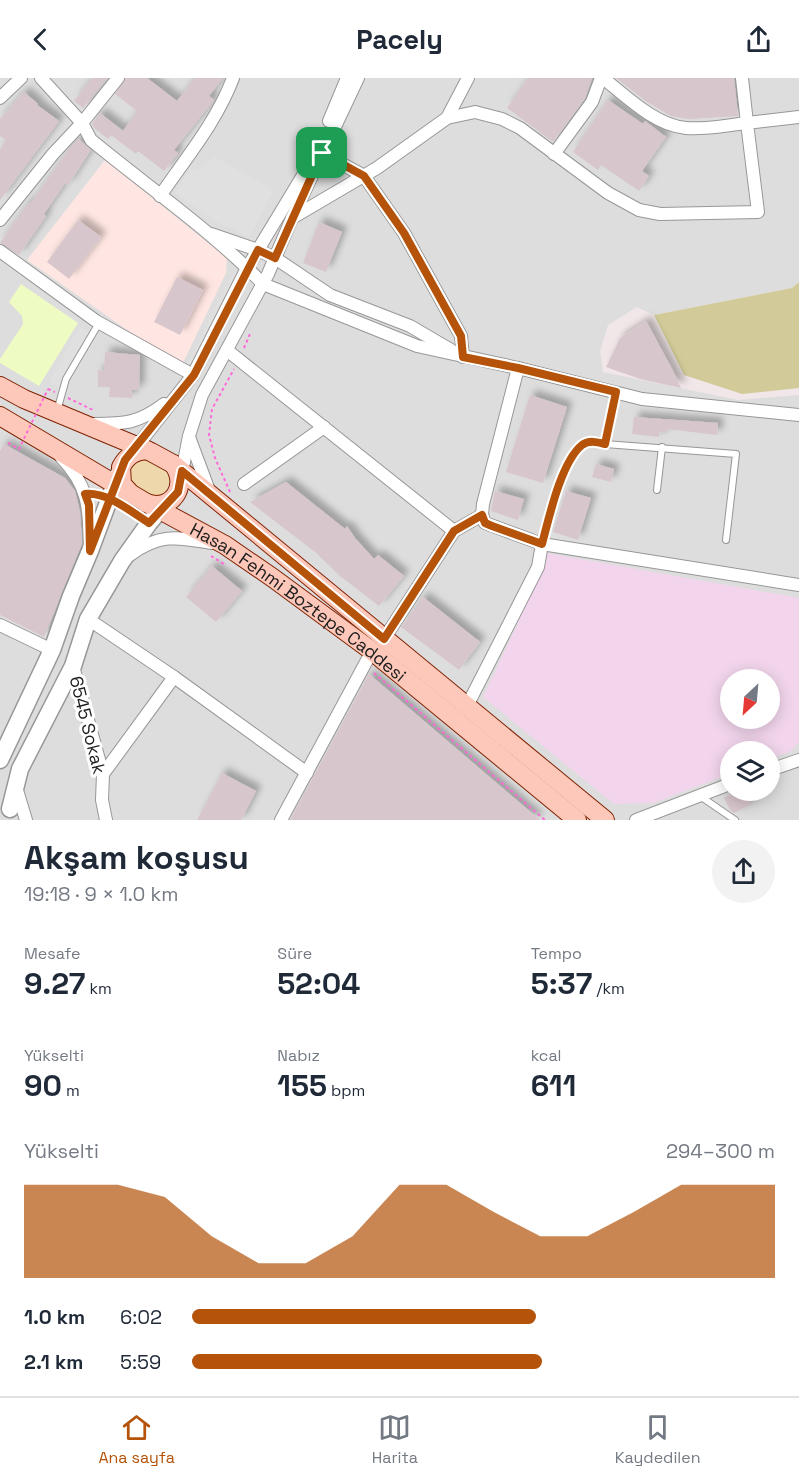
<!DOCTYPE html>
<html lang="tr">
<head>
<meta charset="utf-8">
<style>
  :root { --surface:#fff; --page:#f2f2f3; --text:#1f2937; --muted:#747a83; --line:#e0e1e3; --accent:#b45309 }
  body { margin:0; font-family:"Space Grotesk",sans-serif; background:var(--page); color:var(--text); height:100vh; display:flex; flex-direction:column; font-size:22px; white-space:nowrap }
  * { box-sizing:border-box; margin:0 }
  p { font-size:20px; color:var(--muted) }
  .icon { flex:none; width:33px; height:33px; fill:none; stroke:currentColor; stroke-width:2; stroke-linecap:round; stroke-linejoin:round }
  .map { position:relative; height:742px; overflow:hidden }
  .drawer { display:flex; flex-direction:column; background:var(--surface); flex:1 }
  .drawer>* { flex:none }
  .needle { width:39px; rotate:206deg }
  .tools { position:absolute; left:720px; top:591px; display:grid; gap:12px }
  .tools a { display:grid; place-items:center; width:60px; height:60px; border-radius:50%; background:var(--surface); box-shadow:0 3px 15px #0003; font-size:30px }
  .pin { position:absolute; display:grid; place-items:center; width:51px; height:51px; color:#fff; margin:-26px; border-radius:12px; box-shadow:0 3px 9px #0006 }
  .round { display:grid; place-items:center; flex:none; width:63px; height:63px; border-radius:32px; background:var(--page) }
  .head { display:flex; align-items:center; justify-content:space-between; height:102px; padding:0 24px }
  h1 { font-size:33px; font-weight:700; line-height:45px }
  .metrics { display:grid; grid-template-columns:repeat(3,1fr); gap:9px; height:102px; padding:6px 24px }
  .metrics div { display:grid; align-content:center }
  .metrics b { font-size:30px; font-weight:700 }
  .metrics small { font-size:16px; font-weight:400 }
  .metrics p { font-size:16px }
  .chart { height:168px; padding:12px 24px }
  .chart p { display:flex; justify-content:space-between }
  .chart svg { width:100%; height:108px; margin-top:6px; fill:var(--accent); opacity:.7 }
  ul { padding:0 24px; list-style:none; font-size:20px }
  li { display:grid; grid-template-columns:96px 72px 1fr; align-items:center; height:45px }
  li i { height:15px; border-radius:8px; background:var(--accent) }
  header { display:flex; justify-content:space-between; align-items:center; height:78px; padding:0 24px; background:var(--surface); font-size:27px; font-weight:700 }
  .dock { display:flex; justify-content:space-around; align-items:center; height:84px; border-top:2px solid var(--line); background:var(--surface); font-size:16px; color:var(--muted) }
  .dock a { display:grid; justify-items:center; gap:3px }
  .dock .current { color:var(--accent) }
  .map>svg:first-child { display:block }
  .residential { fill:#deddde; fill-rule:evenodd }
  .commercial { fill:#f2d5ec; fill-rule:evenodd }
  .education { fill:#ffe6e2 }
  .grass { fill:#edd7ab }
  .forest { fill:#d2cb99 }
  .park { fill:#eefcc3 }
  .parking { fill:#e0e0e0 }
  .building { fill:#d8c6cd; filter:url(#shadow) }
  .lines { fill:none; stroke-linecap:round; stroke-linejoin:round }
  .service-casing { stroke:#979797; stroke-width:8 }
  .minor-casing { stroke:#979797; stroke-width:14 }
  .tertiary-casing { stroke:#979797; stroke-width:19 }
  .secondary-casing { stroke:#7f2200; stroke-width:20 }
  .path { stroke:#ff6ad7; stroke-width:2; stroke-dasharray:3 3; stroke-linecap:butt }
  .service { stroke:#fff; stroke-width:6 }
  .minor { stroke:#fff; stroke-width:12 }
  .tertiary { stroke:#fff; stroke-width:16 }
  .secondary { stroke:#fdc8b9; stroke-width:18 }
  .path-bridge { stroke:#ff6ad7; stroke-width:2; stroke-dasharray:3 3; stroke-linecap:butt }
  .route-casing { stroke:#fff; stroke-width:12 }
  .route { stroke:#b45309; stroke-width:8 }
  .labels { text-anchor:middle; dominant-baseline:central; stroke-width:6; stroke-linejoin:round; paint-order:stroke }
  .street-label { font-size:18px; fill:#202020; stroke:#fff }
</style>
</head>
<body>
<header><svg class="icon" aria-label="back" viewBox="0 0 24 24"><path d="M15 5l-7 7 7 7"/></svg>Pacely<svg class="icon" aria-label="share" viewBox="0 0 24 24"><path d="M12 15V3M7 8l5-5 5 5M5 13v7h14v-7"/></svg></header>
<div class="map">
<svg width="799" height="742" viewBox="0 0 799 742">
  <defs>
    <filter id="shadow"><feDropShadow dx="5.5" dy="-5.5" stdDeviation="3" flood-color="#0004"/></filter>
  </defs>
  <rect width="100%" height="100%" fill="#f1e6e8"/>
  <path class="residential" d="M 0,0 L 799,0 L 799,204 L 792,210 L 654,237 L 637,229 L 608,247 L 600,273 L 603,294 L 738,322 L 799,317 L 799,742 L 0,742 ZM 730,602 L 770,602 L 770,640 L 730,640 ZM 730,674 L 770,674 L 770,712 L 730,712 Z"/>
  <path class="commercial" d="M 546,475 L 799,520 L 799,664 L 791,673 L 770,681 L 770,674 L 730,674 L 730,696 L 653,725 L 614,726 L 483,619 L 543,492 ZM 730,602 L 770,602 L 770,640 L 730,640 Z"/>
  <polygon class="education" points="105,82 227,180 226,195 183,285 130,254 27,182"/>
  <path class="grass" d="M 146,380 L 170,394 C 172,450 99,393 146,380 Z"/>
  <polygon class="forest" points="799,204 799,310 742,316 684,297 654,237 792,210"/>
  <polygon class="park" points="21,206 78,245 39,308 0,285 0,281 23,246 22,238 9,224"/>
  <g class="parking">
    <polygon points="214,79 274,112 249,159 214,142 175,115 189,92 198,92"/>
    <polygon points="234,193 242,198 195,291 187,287"/>
    <polygon points="79,249 89,254 59,309 49,304"/>
  </g>
  <g class="building">
    <polygon points="92,0 107,0 83,30 74,23"/>
    <polygon points="126,0 147,0 177,23 195,0 223,0 209,18 214,22 213,23 174,72 178,75 164,93 138,73 136,76 111,57 108,61 94,50 92,46 100,35 123,53 137,33 115,16"/>
    <polygon points="528,0 592,0 585,20 553,64 507,30"/>
    <polygon points="616,0 734,0 738,38 688,41 671,38 647,24"/>
    <polygon points="24,14 38,26 37,27 59,43 0,122 0,71 6,62 0,58 0,41"/>
    <polygon points="608,22 643,46 645,43 666,59 642,93 649,98 639,113 601,87 598,92 573,74"/>
    <polygon points="79,61 91,72 68,107 65,105 44,136 46,138 19,177 0,165 28,125 30,126 66,76 65,75"/>
    <polygon points="78,142 101,159 69,201 47,184"/>
    <polygon points="319,144 342,154 326,194 303,185"/>
    <polygon points="177,199 203,212 180,257 154,244"/>
    <polygon points="646,243 673,293 681,310 640,301 606,289 620,260"/>
    <polygon points="105,274 140,277 139,312 132,312 132,320 109,319 110,309 98,309 98,292 104,293"/>
    <polygon points="530,317 567,329 543,405 506,394"/>
    <polygon points="634,339 718,345 717,357 667,351 667,355 659,354 659,359 632,356"/>
    <polygon points="4,366 65,400 75,413 80,434 82,465 44,559 0,537 0,373"/>
    <polygon points="596,386 614,391 611,404 592,399"/>
    <polygon points="286,404 345,451 347,448 355,460 374,481 378,477 404,498 379,528 340,498 315,474 250,424"/>
    <polygon points="495,413 524,421 518,442 491,433"/>
    <polygon points="566,413 591,420 578,462 553,454"/>
    <polygon points="212,488 242,513 216,544 186,519"/>
    <polygon points="423,519 480,564 459,592 401,549"/>
    <polygon points="369,596 540,742 290,742"/>
    <polygon points="222,695 256,713 241,742 197,742"/>
    <polygon points="739,712 743,712 751,726 734,735 730,732 724,720"/>
  </g>
  <g class="lines">
    <defs>
      <g id="service">
        <polyline points="57,333 66,301 99,245"/>
        <polyline points="605,366 736,376 726,462"/>
        <polyline points="657,412 662,369"/>
        <path d="M 542,466 C 549,439 561,385 582,367 C 589,362 597,364 605,366 L 615,315"/>
        <polyline points="700,718 735,742"/>
      </g>
      <g id="minor">
        <path d="M 41,0 L 82,45 L 91,62 C 148,109 212,153 263,206 L 417,268 L 518,290 L 642,321 L 799,337"/>
        <path d="M 603,0 C 627,19 655,47 686,50 C 704,52 728,47 747,45 L 742,0"/>
        <polyline points="0,20 21,0"/>
        <polyline points="447,40 468,0"/>
        <polyline points="329,43 347,0"/>
        <polyline points="322,75 364,98 404,155 461,258 463,279"/>
        <polyline points="554,76 592,24 601,0"/>
        <path d="M 160,118 C 186,80 217,43 233,0"/>
        <polyline points="292,140 377,90 447,40 475,34 502,41 520,50 608,115 639,132 660,136 758,134 747,45 799,39"/>
        <polyline points="0,142 53,76 82,45 118,0"/>
        <polyline points="211,156 258,172 275,180 330,217 410,248 451,272"/>
        <polyline points="0,173 96,243 193,297"/>
        <polyline points="228,273 454,453"/>
        <polyline points="518,290 483,426 482,437 485,445 542,466 799,507"/>
        <path d="M 94,346 C 125,346 139,345 164,326"/>
        <polyline points="189,359 210,415"/>
        <polyline points="134,372 193,297 247,190 308,89"/>
        <path d="M 61,379 C 88,407 89,428 90,465"/>
        <polyline points="181,399 189,358 202,317 268,196 292,140 358,0"/>
        <polyline points="244,406 324,349"/>
        <path d="M 130,477 C 160,455 177,459 212,465"/>
        <polyline points="88,541 174,599 307,695"/>
        <polyline points="0,547 52,572"/>
        <polyline points="384,561 454,453 482,437"/>
        <polyline points="73,588 103,696 102,722 106,742"/>
        <polyline points="467,628 538,489 542,466"/>
        <polyline points="770,692 799,682"/>
        <polyline points="103,696 174,599"/>
        <polyline points="16,709 26,742"/>
        <polyline points="281,742 372,573"/>
        <polyline points="636,742 730,706"/>
      </g>
      <g id="tertiary">
        <polyline points="0,682 52,572 71,518 90,473 119,395"/>
        <polyline points="10,731 20,691 73,588 88,541 122,483 149,445 167,424"/>
      </g>
      <g id="secondary">
        <polyline points="0,308 24,321 151,374 173,386 605,742"/>
        <path id="s1" d="M 0,338 L 145,424 L 225,467 L 273,500 L 372,573 L 577,742"/>
        <path d="M 131,416 L 122,406 L 121,389 C 127,378 134,373 147,372"/>
        <path d="M 146,425 C 173,434 189,407 173,386"/>
      </g>
    </defs>
    <use href="#service" class="service-casing"/>
    <use href="#minor" class="minor-casing"/>
    <use href="#tertiary" class="tertiary-casing"/>
    <use href="#secondary" class="secondary-casing"/>
    <g class="path">
      <polyline points="244,270 250,256"/>
      <polyline points="48,311 55,314"/>
      <polyline points="68,320 95,333"/>
      <polyline points="230,414 215,380 209,357 212,331 234,291"/>
      <polyline points="211,478 224,486"/>
      <polyline points="374,595 545,742"/>
    </g>
    <use href="#service" class="service"/>
    <use href="#minor" class="minor"/>
    <use href="#tertiary" class="tertiary"/>
    <use href="#secondary" class="secondary"/>
    <polyline class="path-bridge" points="8,365 19,371 48,311"/>
  </g>
  <g class="lines">
    <defs>
      <path id="route" d="M 322,75 L 275,180 L 258,172 L 194,297 L 125,382 L 90,473 L 89,427 L 85,416 C 108,414 130,433 149,445 L 178,414 L 182,393 L 384,561 L 454,453 L 482,437 L 485,445 L 492,448 L 542,466 C 549,440 561,384 582,367 C 589,362 597,364 605,366 L 616,314 L 518,290 L 463,279 L 461,258 L 404,155 L 364,98 L 322,75"/>
    </defs>
    <use href="#route" class="route-casing"/>
    <use href="#route" class="route"/>
  </g>
  <g class="labels">
    <g class="street-label">
      <text stroke="none"><textPath href="#s1" startOffset="352">Hasan Fehmi Boztepe Caddesi</textPath></text>
      <text transform="translate(88 647) rotate(76)">6545 Sokak</text>
    </g>
  </g>
</svg>
<div class="tools">
<a><svg class="needle" viewBox="-14 -14 28 28"><path d="M0-13l5 13h-10z" fill="#e53935"/><path d="M0 13l5-13h-10z" fill="#747a83"/></svg></a>
<a><svg class="icon" aria-label="layers" viewBox="0 0 24 24"><path d="M12 4l9 5-9 5-9-5zM3 14l9 5 9-5"/></svg></a>
</div>
<div class="pin" style="left:322px;top:75px;background:#1e9e55"><svg class="icon" aria-label="arrive" viewBox="0 0 24 24"><path d="M6 21V4h12l-3 4 3 4H6"/></svg></div>
</div>
<section class="drawer">
<div class="head"><div><h1>Akşam koşusu</h1><p>19:18 · 9 × 1.0 km</p></div><a class="round"><svg class="icon" aria-label="share" viewBox="0 0 24 24"><path d="M12 15V3M7 8l5-5 5 5M5 13v7h14v-7"/></svg></a></div>
<div class="metrics">
<div><p>Mesafe</p><b>9.27<small> km</small></b></div>
<div><p>Süre</p><b>52:04</b></div>
<div><p>Tempo</p><b>5:37<small> /km</small></b></div>
</div>
<div class="metrics">
<div><p>Yükselti</p><b>90<small> m</small></b></div>
<div><p>Nabız</p><b>155<small> bpm</small></b></div>
<div><p>kcal</p><b>611</b></div>
</div>
<div class="chart"><p><span>Yükselti</span>294–300 m</p>
<svg viewBox="0 0 160 44" preserveAspectRatio="none"><path d="M0 44V6L10 6L20 6L30 11L40 27L50 38L60 38L70 27L80 6L90 6L100 17L110 27L120 27L130 17L140 6L150 6L160 6V44z"/></svg>
</div>
<ul>
<li><b>1.0 km</b>6:02<i style="width:59%"></i></li>
<li><b>2.1 km</b>5:59<i style="width:60%"></i></li>
</ul>
</section>
<nav class="dock">
<a class="current"><svg class="icon" aria-label="home" viewBox="0 0 24 24"><path d="M3 11l9-7 9 7M6 9v11h12V9"/></svg>Ana sayfa</a>
<a><svg class="icon" aria-label="map" viewBox="0 0 24 24"><path d="M3 6l6-2 6 2 6-2v14l-6 2-6-2-6 2zM9 4v14M15 6v14"/></svg>Harita</a>
<a><svg class="icon" aria-label="saved" viewBox="0 0 24 24"><path d="M7 4h10v16l-5-4-5 4z"/></svg>Kaydedilen</a>
</nav>
</body>
</html>
